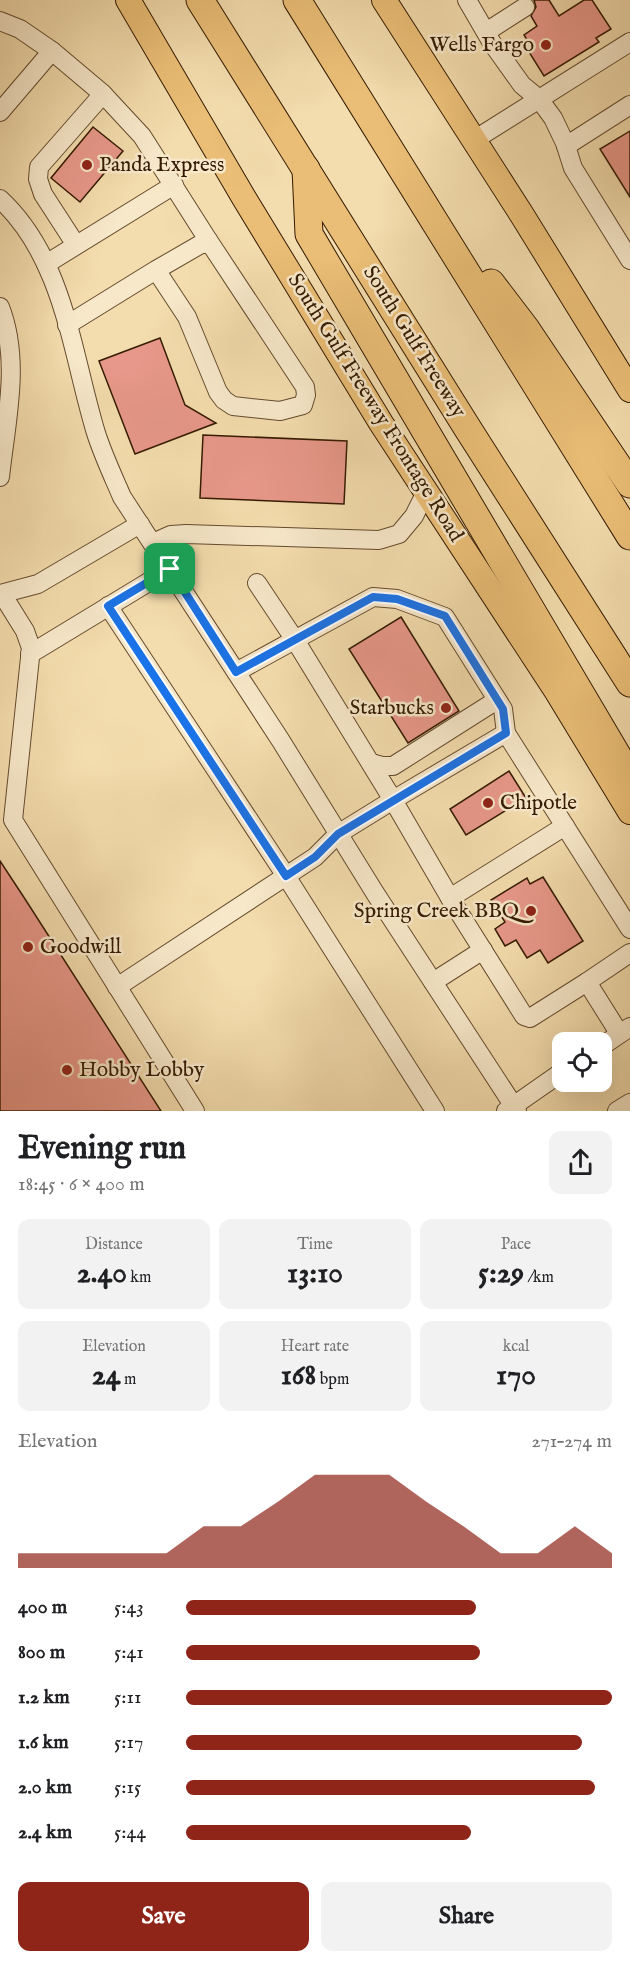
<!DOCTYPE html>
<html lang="en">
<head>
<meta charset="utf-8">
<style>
  :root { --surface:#fff; --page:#f2f2f2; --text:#202124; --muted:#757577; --accent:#8f2418 }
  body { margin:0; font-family:"IM FELL English",serif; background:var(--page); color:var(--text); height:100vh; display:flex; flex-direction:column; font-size:22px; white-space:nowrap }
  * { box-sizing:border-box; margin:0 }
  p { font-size:20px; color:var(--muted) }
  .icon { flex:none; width:33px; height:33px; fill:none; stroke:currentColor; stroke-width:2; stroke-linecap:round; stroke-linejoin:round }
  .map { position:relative; height:1111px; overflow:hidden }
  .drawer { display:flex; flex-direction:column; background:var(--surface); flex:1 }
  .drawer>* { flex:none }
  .controls { position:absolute; left:552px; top:1032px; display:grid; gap:12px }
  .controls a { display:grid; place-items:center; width:60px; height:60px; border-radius:12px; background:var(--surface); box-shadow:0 6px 24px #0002; font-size:30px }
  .pin { position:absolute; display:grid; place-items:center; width:51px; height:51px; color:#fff; margin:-26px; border-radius:12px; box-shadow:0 3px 9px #0006 }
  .round { display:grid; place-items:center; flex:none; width:63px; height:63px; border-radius:12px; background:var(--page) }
  .summary { display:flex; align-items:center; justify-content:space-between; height:102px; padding:0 18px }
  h1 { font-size:33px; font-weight:700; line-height:45px }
  .stats { display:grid; grid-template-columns:repeat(3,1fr); gap:9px; height:102px; padding:6px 18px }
  .stats div { display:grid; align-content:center; border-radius:12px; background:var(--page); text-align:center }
  .stats b { font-size:30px; font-weight:700 }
  .stats small { font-size:16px; font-weight:400 }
  .stats p { font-size:16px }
  .chart { height:168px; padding:12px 18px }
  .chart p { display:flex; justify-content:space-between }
  .chart svg { width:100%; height:108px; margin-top:6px; fill:var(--accent); opacity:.7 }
  .primary-button { display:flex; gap:12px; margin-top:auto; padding:12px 18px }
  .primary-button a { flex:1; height:69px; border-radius:12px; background:var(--accent); color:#fff; font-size:24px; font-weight:700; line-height:69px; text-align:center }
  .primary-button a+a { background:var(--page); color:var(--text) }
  ul { padding:0 18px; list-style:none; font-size:20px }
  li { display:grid; grid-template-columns:96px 72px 1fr; align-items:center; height:45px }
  li i { height:15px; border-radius:8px; background:var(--accent) }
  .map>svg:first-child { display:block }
  .building { fill:#e8988a; stroke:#351b02; stroke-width:1.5 }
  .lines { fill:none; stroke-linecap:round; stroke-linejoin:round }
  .minor-casing { stroke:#644b2d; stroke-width:20 }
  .major-casing { stroke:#351b02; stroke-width:26 }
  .highway-casing { stroke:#351b02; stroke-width:29 }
  .minor { stroke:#f7e8ca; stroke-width:18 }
  .major { stroke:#eabe76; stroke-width:24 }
  .highway { stroke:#eabe76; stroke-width:27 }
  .route-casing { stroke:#fff; stroke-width:12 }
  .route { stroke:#1a73e8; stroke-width:8 }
  .poi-dot { fill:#8f2418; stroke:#f7e8ca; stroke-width:2 }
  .labels { text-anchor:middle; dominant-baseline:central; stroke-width:5; stroke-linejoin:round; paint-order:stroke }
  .poi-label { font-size:21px; fill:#351b02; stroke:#f7e8ca; text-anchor:start }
  .street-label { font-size:21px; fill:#351b02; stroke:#f7e8ca }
</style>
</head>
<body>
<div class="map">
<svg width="630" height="1111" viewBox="0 0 630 1111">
  <rect width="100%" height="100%" fill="#f3dcad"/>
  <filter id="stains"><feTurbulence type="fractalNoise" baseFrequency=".00333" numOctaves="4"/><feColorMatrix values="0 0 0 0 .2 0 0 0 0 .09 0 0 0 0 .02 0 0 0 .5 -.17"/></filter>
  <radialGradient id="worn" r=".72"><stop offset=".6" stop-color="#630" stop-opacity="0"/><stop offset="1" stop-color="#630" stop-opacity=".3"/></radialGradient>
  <g class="building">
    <polygon points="534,0 549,0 559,16 584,0 592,0 611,29 596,38 599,42 544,76 529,52 533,49 524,35 537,26 531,16 536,7"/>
    <polygon points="93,127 123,151 80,202 51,178"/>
    <polygon points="630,131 630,197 600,149"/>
    <polygon points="160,338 185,405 216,423 135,454 99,361"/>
    <polygon points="203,435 347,441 344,504 200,498"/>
    <polygon points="401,617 459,711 408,743 349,649"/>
    <polygon points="509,771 526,798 466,835 450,809"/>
    <polygon points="0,861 25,899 161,1111 0,1111"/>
    <polygon points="543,877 583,941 548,963 540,950 527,958 516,940 505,946 495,929 505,922 491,900 527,878 530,884"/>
  </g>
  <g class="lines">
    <defs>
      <g id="minor">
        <polyline points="467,0 492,43 522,85 539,99 553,118 565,143 573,168 630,260"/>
        <polyline points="0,21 20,29 52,51 103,94 142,136 208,240"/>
        <polyline points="486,32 525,7"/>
        <polyline points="0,112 52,51"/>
        <polyline points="474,140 630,42"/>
        <polyline points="566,146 630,105"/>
        <path d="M 0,199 C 64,258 72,354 96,433 C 103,455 113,476 122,497 L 281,741 L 375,893 L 517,1111"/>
        <polyline points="76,245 43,194 38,179 39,167 103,94"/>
        <polyline points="46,264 174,185"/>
        <path d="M 0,307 C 21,361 6,421 0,477"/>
        <polyline points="67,325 156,270 208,240 305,387 306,395 303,405 280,411 233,406 224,400 218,392 187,317 156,270"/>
        <polyline points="153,543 171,535 186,534 379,540 399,534 414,516 426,492"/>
        <polyline points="257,583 295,640 393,800 506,733"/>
        <polyline points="0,594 38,584 140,524"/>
        <polyline points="2,594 25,631 31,648 13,820 195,1111"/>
        <polyline points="108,606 286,876 435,1111"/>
        <polyline points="30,654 170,569"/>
        <polyline points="236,672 373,597 397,599 445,617 503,709 506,733 630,929"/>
        <polyline points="371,763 382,766 393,766 497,700"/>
        <polyline points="450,898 565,826"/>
        <polyline points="433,982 483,950"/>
        <polyline points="587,982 630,953"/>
        <polyline points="117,987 315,857 338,834 393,800 450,898 524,1016 530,1018 587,982 619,1033"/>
        <polyline points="602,1046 630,1027"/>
        <polyline points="506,1111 562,1072"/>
        <polyline points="617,1111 630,1103"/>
      </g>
      <g id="major">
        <polyline points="128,0 244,198 381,423 557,692 630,812"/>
        <polyline points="384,0 522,215 630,390"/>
      </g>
      <g id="highway">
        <polyline points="200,0 468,429 630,683"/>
        <polyline points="297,0 630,536"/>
        <polyline points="306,169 309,234 630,777"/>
        <polyline points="491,283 526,329 630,484"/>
      </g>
    </defs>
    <use href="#minor" class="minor-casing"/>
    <use href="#major" class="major-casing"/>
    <use href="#highway" class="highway-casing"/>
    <use href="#minor" class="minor"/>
    <use href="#major" class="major"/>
    <use href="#highway" class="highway"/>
  </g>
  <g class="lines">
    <defs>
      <polygon id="route" points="170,569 236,672 373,597 397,599 445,616 503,709 506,733 338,834 315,857 286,876 108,606"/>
    </defs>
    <use href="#route" class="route-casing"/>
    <use href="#route" class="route"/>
  </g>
  <g class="poi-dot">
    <circle cx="546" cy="45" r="6"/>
    <circle cx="87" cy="165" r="6"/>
    <circle cx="446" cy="708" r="6"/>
    <circle cx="488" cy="803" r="6"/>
    <circle cx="531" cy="911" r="6"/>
    <circle cx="28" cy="947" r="6"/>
    <circle cx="67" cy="1070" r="6"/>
  </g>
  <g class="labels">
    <g class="poi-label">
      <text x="534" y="45" text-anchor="end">Wells Fargo</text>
      <text x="99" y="165">Panda Express</text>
      <text x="434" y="708" text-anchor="end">Starbucks</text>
      <text x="500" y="803">Chipotle</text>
      <text x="519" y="911" text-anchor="end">Spring Creek BBQ</text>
      <text x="40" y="947">Goodwill</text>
      <text x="79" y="1070">Hobby Lobby</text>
    </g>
    <g class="street-label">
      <text transform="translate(414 342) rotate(58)">South Gulf Freeway</text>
      <text transform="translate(375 408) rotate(58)">South Gulf Freeway Frontage Road</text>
    </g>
  </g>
  <rect width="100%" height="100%" filter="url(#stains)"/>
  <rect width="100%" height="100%" fill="url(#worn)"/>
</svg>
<div class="controls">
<a><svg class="icon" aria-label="locate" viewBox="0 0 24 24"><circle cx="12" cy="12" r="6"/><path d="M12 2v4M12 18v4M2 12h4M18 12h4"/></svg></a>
</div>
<div class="pin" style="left:170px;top:569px;background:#1e9e55"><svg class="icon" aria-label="arrive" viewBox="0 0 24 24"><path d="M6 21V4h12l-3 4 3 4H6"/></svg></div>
</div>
<section class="drawer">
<div class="summary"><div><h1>Evening run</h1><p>18:45 · 6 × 400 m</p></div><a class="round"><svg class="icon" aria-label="share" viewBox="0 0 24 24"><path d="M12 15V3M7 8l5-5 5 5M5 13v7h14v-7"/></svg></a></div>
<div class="stats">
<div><p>Distance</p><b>2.40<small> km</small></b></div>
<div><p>Time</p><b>13:10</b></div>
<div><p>Pace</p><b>5:29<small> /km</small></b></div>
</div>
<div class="stats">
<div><p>Elevation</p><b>24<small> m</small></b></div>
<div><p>Heart rate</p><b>168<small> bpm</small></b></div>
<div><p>kcal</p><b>170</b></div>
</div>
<div class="chart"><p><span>Elevation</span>271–274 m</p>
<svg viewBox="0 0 160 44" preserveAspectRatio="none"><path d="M0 44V38L10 38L20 38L30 38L40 38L50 27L60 27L70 17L80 6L90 6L100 6L110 17L120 27L130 38L140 38L150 27L160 38V44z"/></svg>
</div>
<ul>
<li><b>400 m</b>5:43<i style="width:68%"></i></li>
<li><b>800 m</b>5:41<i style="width:69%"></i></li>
<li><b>1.2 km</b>5:11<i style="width:100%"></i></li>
<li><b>1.6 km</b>5:17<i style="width:93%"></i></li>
<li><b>2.0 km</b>5:15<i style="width:96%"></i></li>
<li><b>2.4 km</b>5:44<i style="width:67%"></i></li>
</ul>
<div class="primary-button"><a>Save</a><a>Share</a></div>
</section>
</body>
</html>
